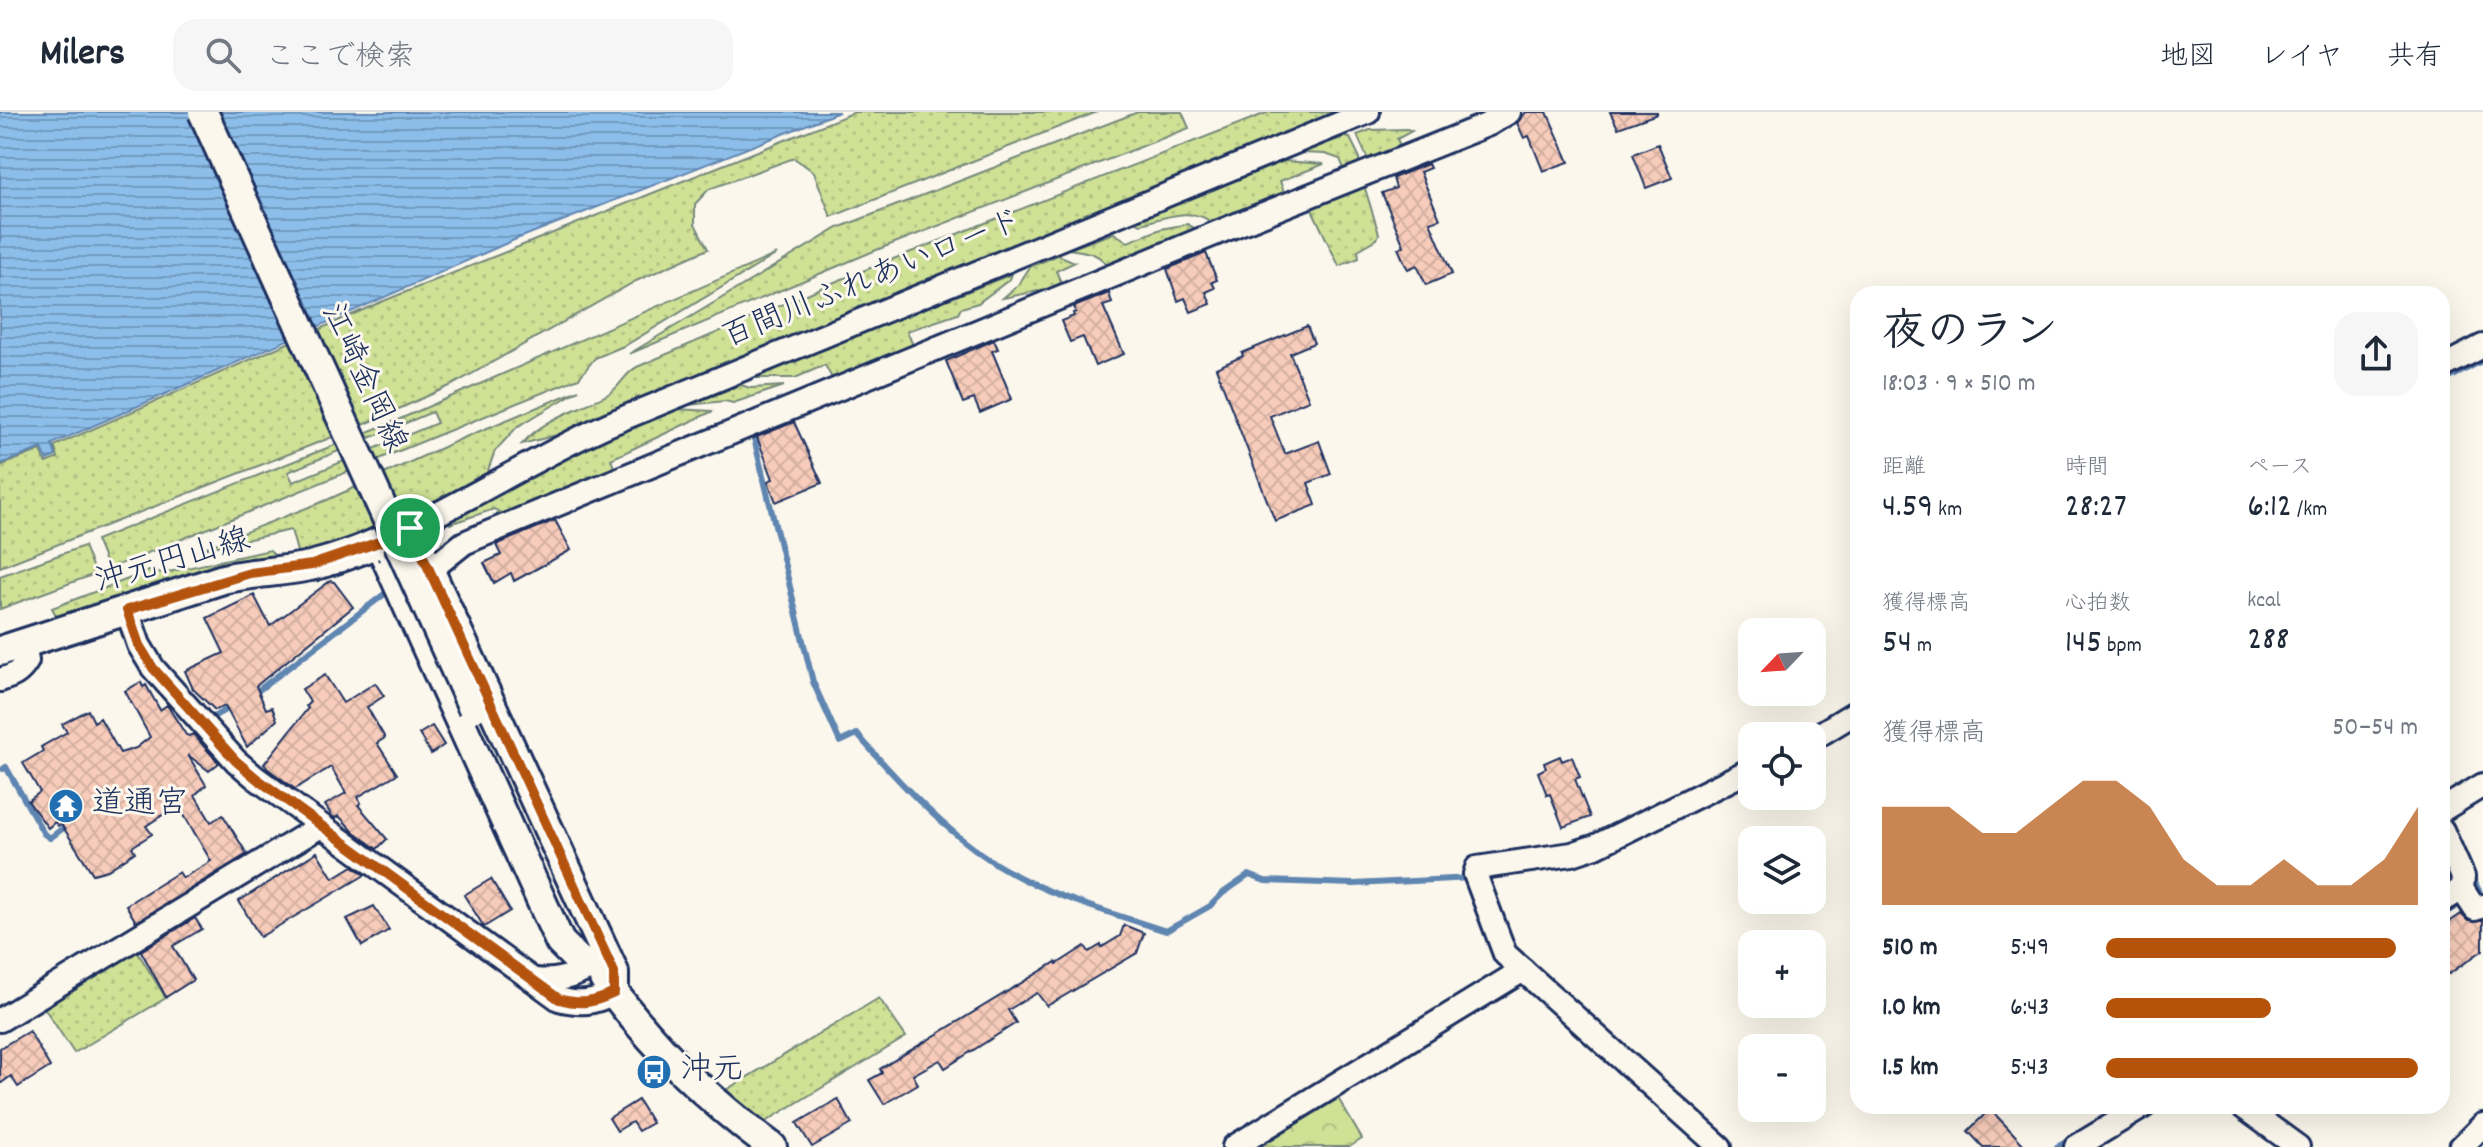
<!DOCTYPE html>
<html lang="ja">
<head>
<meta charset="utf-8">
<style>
  :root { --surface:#fff; --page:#f6f6f7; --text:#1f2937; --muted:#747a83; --line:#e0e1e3; --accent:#b45309 }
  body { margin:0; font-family:Dekko,"Klee One",sans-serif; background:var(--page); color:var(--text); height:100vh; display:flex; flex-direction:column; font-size:30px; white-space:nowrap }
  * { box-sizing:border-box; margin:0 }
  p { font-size:26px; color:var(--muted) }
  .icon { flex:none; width:44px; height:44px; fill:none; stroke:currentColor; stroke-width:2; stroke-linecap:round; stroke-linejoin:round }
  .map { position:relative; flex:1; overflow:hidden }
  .details { position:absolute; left:1850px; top:174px; width:600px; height:828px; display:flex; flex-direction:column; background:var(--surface); border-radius:24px; box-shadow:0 8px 32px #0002 }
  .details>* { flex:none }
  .needle { width:52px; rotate:245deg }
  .fabs { position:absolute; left:1738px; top:506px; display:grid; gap:16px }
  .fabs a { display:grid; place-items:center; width:88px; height:88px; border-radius:16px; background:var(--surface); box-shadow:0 8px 32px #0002; font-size:40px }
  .pin { position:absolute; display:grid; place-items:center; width:68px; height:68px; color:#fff; margin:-34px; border:4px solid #fff; border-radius:50%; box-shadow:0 2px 8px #0007 }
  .round { display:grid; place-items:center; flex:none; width:84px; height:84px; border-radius:24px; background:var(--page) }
  .headline { display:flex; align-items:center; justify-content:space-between; height:136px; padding:0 32px }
  h1 { font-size:44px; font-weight:600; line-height:60px }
  .stats { display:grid; grid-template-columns:repeat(3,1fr); gap:12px; height:136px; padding:8px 32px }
  .stats div { display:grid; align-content:center }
  .stats b { font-size:34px; font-weight:600 }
  .stats small { font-size:22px; font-weight:400 }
  .stats p { font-size:22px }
  .chart { height:224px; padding:16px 32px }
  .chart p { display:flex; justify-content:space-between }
  .chart svg { width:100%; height:144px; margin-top:8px; fill:var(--accent); opacity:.7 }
  ul { padding:0 32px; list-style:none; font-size:26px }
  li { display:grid; grid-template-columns:128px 96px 1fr; align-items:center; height:60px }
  li i { height:20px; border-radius:10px; background:var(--accent) }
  header { display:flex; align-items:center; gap:48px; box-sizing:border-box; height:112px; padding:0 40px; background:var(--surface); border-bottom:2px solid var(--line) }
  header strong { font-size:38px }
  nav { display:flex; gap:44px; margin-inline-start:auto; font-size:28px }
  .search { width:560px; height:72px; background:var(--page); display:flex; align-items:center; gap:20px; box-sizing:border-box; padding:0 28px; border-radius:24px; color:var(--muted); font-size:30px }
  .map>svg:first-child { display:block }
  .grass { fill:url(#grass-dots); stroke:#75887a; stroke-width:2; fill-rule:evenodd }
  .forest { fill:url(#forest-crowns); stroke:#75887a; stroke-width:2 }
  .water { fill:url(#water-rules); stroke:#5f85b1; stroke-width:2 }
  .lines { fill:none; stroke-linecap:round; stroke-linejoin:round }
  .stream { stroke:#5f85b1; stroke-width:6 }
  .building { fill:url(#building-cross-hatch); stroke:#1b2f5e; stroke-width:2 }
  .minor-casing { stroke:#1b2f5e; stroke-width:28 }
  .major-casing { stroke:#1b2f5e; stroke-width:34 }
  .minor { stroke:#fbf7ec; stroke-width:22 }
  .major { stroke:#fbf7ec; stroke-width:28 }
  .major-bridge-casing { stroke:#1b2f5e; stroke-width:34; stroke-linecap:butt }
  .path-bridge { stroke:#1b2f5e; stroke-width:3; stroke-dasharray:2 6; stroke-linecap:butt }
  .major-bridge { stroke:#fbf7ec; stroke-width:28 }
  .route-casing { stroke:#fff; stroke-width:16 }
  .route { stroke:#b45309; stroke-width:10 }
  .labels { text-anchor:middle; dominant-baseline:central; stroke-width:6; stroke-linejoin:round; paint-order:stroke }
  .street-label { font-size:32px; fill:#1b2f5e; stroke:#fbf7ec }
  .poi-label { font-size:32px; fill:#1b2f5e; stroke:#fbf7ec; text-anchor:start }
</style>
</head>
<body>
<header>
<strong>Milers</strong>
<div class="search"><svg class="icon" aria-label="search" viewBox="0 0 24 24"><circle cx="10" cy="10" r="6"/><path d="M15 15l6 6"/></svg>ここで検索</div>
<nav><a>地図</a><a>レイヤ</a><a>共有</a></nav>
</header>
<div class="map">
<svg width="2483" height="1035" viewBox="0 0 2483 1035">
  <defs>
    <pattern id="grass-dots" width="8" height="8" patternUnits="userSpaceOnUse" patternTransform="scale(2)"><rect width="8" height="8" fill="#cfe195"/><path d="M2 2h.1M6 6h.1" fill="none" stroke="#b1c183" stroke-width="1.8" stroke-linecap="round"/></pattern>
    <pattern id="forest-crowns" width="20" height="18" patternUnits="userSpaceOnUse" patternTransform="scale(2)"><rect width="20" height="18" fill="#cfe195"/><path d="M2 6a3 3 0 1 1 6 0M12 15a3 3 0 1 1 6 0" fill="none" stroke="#b1c183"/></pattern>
    <pattern id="water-rules" width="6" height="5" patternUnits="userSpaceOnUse" patternTransform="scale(2)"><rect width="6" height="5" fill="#8dbee9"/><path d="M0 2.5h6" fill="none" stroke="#729bc0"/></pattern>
    <pattern id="building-cross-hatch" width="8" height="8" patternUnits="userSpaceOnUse" patternTransform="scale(2)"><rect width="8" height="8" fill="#f8ccba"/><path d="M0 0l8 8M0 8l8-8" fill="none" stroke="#d4b0a2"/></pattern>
  </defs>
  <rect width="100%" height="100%" fill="#fbf7ec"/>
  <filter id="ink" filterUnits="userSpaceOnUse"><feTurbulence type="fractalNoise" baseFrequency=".0125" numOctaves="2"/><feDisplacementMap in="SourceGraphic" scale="16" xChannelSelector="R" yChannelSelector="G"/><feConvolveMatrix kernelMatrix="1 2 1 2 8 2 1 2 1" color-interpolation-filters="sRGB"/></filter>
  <g filter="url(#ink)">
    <g class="grass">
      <polygon points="855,0 1097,0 831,105 814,60 794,46 709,77 695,92 695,112 708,137 636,169 452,273 363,313 0,455 0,354 41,338 46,351 58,346 54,334 381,190"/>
      <polygon points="1138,0 1182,0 1189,16 874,139 629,242 838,116"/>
      <path d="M 1269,0 L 1339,0 L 561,322 L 522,332 C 547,304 580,298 610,281 C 620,275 625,261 637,255 L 837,169 Z"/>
      <polygon points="1407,17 1412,19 1397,27 1401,36 1369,50 1357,23 1370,18"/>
      <polygon points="1344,25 1350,26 1359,44 1359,52 1344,57 1340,47 1325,42 1301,41"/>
      <path d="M 1284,49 L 1324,52 L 1280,69 L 1285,83 L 1214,113 C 1196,93 1163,106 1141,112 L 1135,109 Z"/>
      <polygon points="1363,70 1379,122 1377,127 1358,138 1359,146 1339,154 1309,91"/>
      <path d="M 1187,112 L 1200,119 L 1109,156 C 1099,140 1087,140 1069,137 L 1114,121 L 1128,130 L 1161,117 Z"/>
      <path d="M 777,142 L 626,233 L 595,246 L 579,266 L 108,457 L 96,428 L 400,307 ZM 432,300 L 437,311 L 293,370 L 288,360 Z"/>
      <polygon points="1058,143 1075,150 1056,159 1063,175 1047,182 1038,179 1003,186 1018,173 1030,155"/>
      <polygon points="1012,162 1010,167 978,191 961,196 958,202 907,219 914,236 833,268 825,253 795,266 757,266 754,263"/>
      <polygon points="741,273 750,276 784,274 733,291 725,289 688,293"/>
      <polygon points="579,278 517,315 495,339 487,361 408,404 313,444 298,443 291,418 199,438 327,388 463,326"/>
      <polygon points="674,297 713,299 611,347 615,358 488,409 499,400 494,397 450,412 448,409 578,336"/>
      <polygon points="84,434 95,462 0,497 0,464"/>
      <polygon points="270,438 278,448 54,511 57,505 52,496 149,459 164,461"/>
      <polygon points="135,836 166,886 74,941 41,891"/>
      <polygon points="879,886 906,925 760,1013 726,978"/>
    </g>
    <polygon class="forest" points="1335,981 1362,1027 1349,1035 1248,1035"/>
    <polygon class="water" points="0,0 839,0 514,128 52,332 56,344 47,348 42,336 0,352"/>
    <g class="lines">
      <g class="stream">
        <polyline points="2442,270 2483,248"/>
        <path d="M 752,318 L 813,570 L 840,630 L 857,622 C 899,670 942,717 996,752 C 1047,784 1109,800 1166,819 L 1210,794 L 1223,781 L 1249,763 L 1265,769 L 1354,772 L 1472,766"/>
        <polyline points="251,584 391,477"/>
        <polyline points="213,605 231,595"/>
        <polyline points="1812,638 1858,612"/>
        <polyline points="3,657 6,655 44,722 50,726 70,711"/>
        <polyline points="1597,744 1627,731"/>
        <polyline points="2471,762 2480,781 2473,785"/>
        <polyline points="2442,803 2463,790"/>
        <polyline points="2057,1035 2071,1027"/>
      </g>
    </g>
    <g class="building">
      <polygon points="1526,0 1547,0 1569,50 1543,59 1529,24 1524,26 1517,11"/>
      <polygon points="1610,0 1657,0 1657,2 1618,16"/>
      <polygon points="1658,32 1672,66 1646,76 1633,42"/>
      <polygon points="1428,52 1430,56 1420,60 1440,107 1430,110 1452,162 1426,173 1417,153 1408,157 1405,152 1398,136 1404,134 1382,81 1396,76 1393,66"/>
      <polygon points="1206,141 1217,168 1212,170 1215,176 1206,180 1211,192 1191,200 1185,186 1178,189 1167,157"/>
      <polygon points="1109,181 1112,191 1103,194 1124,242 1095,254 1083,225 1070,230 1061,209 1074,204 1073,201 1076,200 1074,195"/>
      <polygon points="1307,214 1314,231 1290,241 1309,288 1270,304 1285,342 1319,329 1331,362 1308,371 1316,393 1275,409 1216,256 1243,244 1242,241"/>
      <polygon points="994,228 998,237 992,239 1012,287 980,301 974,287 963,291 946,249"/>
      <polygon points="794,310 822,371 776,390 768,369 773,367 757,325"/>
      <polygon points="555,408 571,438 514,469 511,461 494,471 484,451 501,443 496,433"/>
      <polygon points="330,469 334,470 353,495 256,574 266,597 272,595 277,608 247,635 225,594 215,598 193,577 185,559 224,541 207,506 254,483 270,514"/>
      <polygon points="325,563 343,591 375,571 384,584 367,595 385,626 377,631 397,662 358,685 361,691 358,693 387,727 377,737 354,720 339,704 335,706 332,704 325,693 346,681 331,655 295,677 268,657 264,652 308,596 306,594 310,590 302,577"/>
      <polygon points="141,570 143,575 146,573 160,598 167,593 186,623 189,624 193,622 219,651 209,659 188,643 206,673 195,683 211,710 223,703 247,742 136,810 126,793 179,760 183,766 211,749 178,693 146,714 152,722 132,735 135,740 108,758 93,762 61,712 58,714 55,710 48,716 28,689 40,680 23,651 43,639 41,635 67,620 62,612 88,598 94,610 100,606 120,641 136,636 150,625 125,579"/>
      <polygon points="432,614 444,633 431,642 419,622"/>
      <polygon points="1560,644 1562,649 1572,645 1580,665 1575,667 1590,705 1563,715 1550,682 1547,683 1538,660 1546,656 1544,651"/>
      <polygon points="317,740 333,766 353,754 365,763 260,825 239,789"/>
      <polygon points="491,767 510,799 484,815 464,783"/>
      <polygon points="374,794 389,818 362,834 347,807"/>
      <polygon points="2461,802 2468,809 2483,809 2483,838 2449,862 2442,852 2442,815"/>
      <polygon points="195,806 202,817 173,834 193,868 166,885 141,839"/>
      <polygon points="1124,813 1144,821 1137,841 1047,894 1037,881 1008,898 1016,911 945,956 940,948 913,963 918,972 884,992 869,968 882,961 880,957 1056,850 1057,852 1085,834 1089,840 1101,833 1102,835 1120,824"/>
      <polygon points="29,919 50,955 18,975 11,964 0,972 0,936"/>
      <polygon points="838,987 852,1012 812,1035 797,1011"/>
      <polygon points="638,988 652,1011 638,1019 632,1010 617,1019 609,1006"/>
      <polygon points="1990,997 2009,1017 2026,1035 1983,1035 1968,1019"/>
    </g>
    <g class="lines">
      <defs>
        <g id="minor">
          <polyline points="2442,255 2483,234"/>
          <path d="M 410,416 C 477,383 539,344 607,313 L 1368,0"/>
          <polyline points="430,458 464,431 478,425 1224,118 1489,12 1509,0"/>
          <path d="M 127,498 L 139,533 L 153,556 L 236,649 L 256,666 L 559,887 C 581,893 593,891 614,881"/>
          <path d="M 0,568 C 13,564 20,561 27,549 L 24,531"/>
          <polyline points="1812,627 1858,599"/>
          <polyline points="2442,698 2483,673"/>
          <polyline points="2442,718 2463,765 2462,777 2475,797 2483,794"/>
          <polyline points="2442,789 2462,777"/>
          <path d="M 535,868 C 558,871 575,863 595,854"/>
          <polyline points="0,908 319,715"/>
          <polyline points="2242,994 2298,1035"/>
          <polyline points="1234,1035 1523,858"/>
          <polyline points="1720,1035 1505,842 1475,762 1477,756 1572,742 1596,734 1752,657"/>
          <polyline points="2076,1035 2144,994"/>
          <polyline points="2461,1035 2483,1013"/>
        </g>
        <g id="major">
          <polyline points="379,430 560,830 579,849 595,854"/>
          <path d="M 0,539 L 223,467 C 252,460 282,460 310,454 C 345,446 378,431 410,416 L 614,860 L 614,881"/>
          <path d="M 604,867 C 650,932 708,988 772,1035"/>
        </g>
      </defs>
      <use href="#minor" class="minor-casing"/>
      <use href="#major" class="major-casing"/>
      <use href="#minor" class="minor"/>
      <use href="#major" class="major"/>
      <defs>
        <polyline id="major-bridge" points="203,0 473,596"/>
      </defs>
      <use href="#major-bridge" class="major-bridge-casing"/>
      <polyline class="path-bridge" points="317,469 381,447"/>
      <use href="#major-bridge" class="major-bridge"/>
    </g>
  </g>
  <g class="lines" filter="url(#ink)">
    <defs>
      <path id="route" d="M 410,416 L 614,860 L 614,881 C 593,891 581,893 559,887 L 256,666 L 236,649 L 153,556 L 139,533 L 127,498 L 250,461 L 312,453 L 379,430 Z"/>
    </defs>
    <use href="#route" class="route-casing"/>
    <use href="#route" class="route"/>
  </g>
  <defs>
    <symbol id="temple-disc" viewBox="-11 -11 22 22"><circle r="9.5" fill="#1f6fb2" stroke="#fbf7ec"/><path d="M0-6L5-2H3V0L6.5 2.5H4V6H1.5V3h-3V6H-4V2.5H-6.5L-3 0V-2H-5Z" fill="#fff"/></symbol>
    <symbol id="bus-disc" viewBox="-11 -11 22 22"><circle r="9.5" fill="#1f6fb2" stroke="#fbf7ec"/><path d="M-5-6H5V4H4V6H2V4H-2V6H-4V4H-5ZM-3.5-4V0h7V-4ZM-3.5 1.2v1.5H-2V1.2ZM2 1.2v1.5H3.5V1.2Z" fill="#fff"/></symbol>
  </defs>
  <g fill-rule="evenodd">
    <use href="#temple-disc" x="46" y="674" width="40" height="40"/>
    <use href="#bus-disc" x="634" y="940" width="40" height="40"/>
  </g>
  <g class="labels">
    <g class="street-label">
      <text transform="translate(873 169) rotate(-22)">百間川ふれあいロード</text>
      <text transform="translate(362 267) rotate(65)">江崎金岡線</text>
      <text transform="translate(173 451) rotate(-16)">沖元円山線</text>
    </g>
    <g class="poi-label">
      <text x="92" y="694">道通宮</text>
      <text x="680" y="960">沖元</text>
    </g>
  </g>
</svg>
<div class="fabs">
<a><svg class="needle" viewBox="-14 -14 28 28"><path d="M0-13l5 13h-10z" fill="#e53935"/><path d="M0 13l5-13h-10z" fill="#747a83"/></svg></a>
<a><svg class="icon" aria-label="locate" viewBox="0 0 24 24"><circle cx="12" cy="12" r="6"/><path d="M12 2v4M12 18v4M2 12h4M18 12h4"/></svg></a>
<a><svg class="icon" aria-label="layers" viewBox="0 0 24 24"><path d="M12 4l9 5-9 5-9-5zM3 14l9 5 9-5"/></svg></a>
<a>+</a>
<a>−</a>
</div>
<div class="pin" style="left:410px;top:416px;background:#1e9e55"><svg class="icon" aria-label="arrive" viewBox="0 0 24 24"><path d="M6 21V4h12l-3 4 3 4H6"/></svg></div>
<section class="details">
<div class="headline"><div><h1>夜のラン</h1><p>18:03 · 9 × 510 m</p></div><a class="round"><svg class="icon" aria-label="share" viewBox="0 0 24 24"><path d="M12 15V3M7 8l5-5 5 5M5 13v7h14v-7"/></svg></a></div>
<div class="stats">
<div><p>距離</p><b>4.59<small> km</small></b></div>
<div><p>時間</p><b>28:27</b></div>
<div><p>ペース</p><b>6:12<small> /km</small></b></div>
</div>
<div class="stats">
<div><p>獲得標高</p><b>54<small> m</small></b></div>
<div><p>心拍数</p><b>145<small> bpm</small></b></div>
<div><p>kcal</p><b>288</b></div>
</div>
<div class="chart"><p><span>獲得標高</span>50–54 m</p>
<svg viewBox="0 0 160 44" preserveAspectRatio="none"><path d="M0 44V14L10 14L20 14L30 22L40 22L50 14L60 6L70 6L80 14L90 30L100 38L110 38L120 30L130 38L140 38L150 30L160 14V44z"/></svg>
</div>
<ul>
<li><b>510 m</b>5:49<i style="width:93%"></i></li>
<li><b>1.0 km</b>6:43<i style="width:53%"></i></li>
<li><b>1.5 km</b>5:43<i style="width:100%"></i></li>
</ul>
</section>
</div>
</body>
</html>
